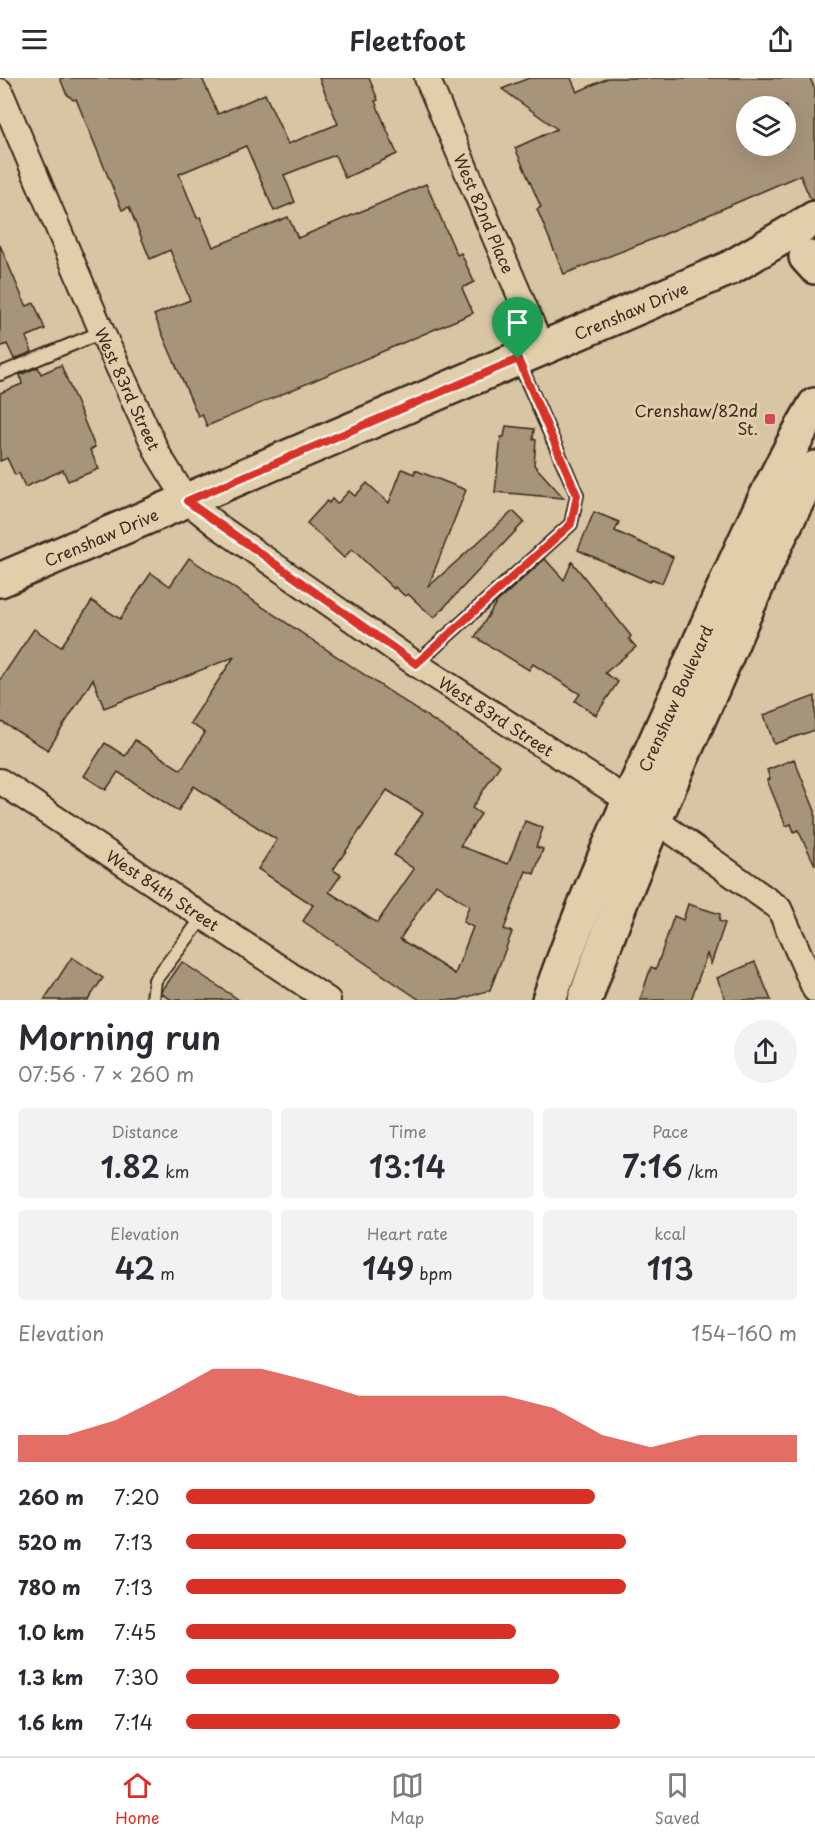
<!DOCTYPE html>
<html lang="en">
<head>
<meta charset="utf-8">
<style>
  :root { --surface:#fff; --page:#f2f2f3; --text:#2b2b33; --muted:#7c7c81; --line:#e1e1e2; --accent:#d93025 }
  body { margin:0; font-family:"Playpen Sans",sans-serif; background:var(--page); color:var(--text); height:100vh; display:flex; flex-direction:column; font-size:22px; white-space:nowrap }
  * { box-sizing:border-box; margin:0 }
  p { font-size:20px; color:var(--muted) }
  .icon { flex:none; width:33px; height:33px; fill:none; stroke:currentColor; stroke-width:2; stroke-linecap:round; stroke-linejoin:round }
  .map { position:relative; height:922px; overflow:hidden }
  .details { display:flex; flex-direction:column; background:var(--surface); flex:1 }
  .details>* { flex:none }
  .tools { position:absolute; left:736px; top:18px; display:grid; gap:12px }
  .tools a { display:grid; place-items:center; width:60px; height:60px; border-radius:50%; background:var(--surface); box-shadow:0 6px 24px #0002; font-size:30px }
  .pin { position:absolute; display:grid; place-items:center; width:51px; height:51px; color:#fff; margin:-62px -26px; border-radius:50% 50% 50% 0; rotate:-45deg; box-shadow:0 0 6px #0007 }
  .pin .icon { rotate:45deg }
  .round { display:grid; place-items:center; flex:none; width:63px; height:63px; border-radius:32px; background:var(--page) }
  .overview { display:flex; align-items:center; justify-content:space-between; height:102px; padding:0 18px }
  h1 { font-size:33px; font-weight:600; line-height:45px }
  .stats { display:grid; grid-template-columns:repeat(3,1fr); gap:9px; height:102px; padding:6px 18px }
  .stats div { display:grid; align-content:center; border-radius:6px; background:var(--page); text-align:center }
  .stats b { font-size:30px; font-weight:600 }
  .stats small { font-size:16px; font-weight:400 }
  .stats p { font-size:16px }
  .chart { height:168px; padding:12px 18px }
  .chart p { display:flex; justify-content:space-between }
  .chart svg { width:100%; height:108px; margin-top:6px; fill:var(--accent); opacity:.7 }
  ul { padding:0 18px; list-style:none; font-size:20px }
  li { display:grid; grid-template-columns:96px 72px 1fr; align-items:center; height:45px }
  li i { height:15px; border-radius:8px; background:var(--accent) }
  header { display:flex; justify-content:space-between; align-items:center; height:78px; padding:0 18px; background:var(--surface); font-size:27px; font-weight:600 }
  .tab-bar { display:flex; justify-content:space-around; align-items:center; height:84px; border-top:2px solid var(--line); background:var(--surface); font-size:16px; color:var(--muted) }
  .tab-bar a { display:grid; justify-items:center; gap:3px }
  .tab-bar .on { color:var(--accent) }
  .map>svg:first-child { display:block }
  .building { fill:#a7957a; stroke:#3b2a1e; stroke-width:1.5; fill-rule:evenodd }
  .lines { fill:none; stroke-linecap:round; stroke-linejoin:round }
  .service-casing { stroke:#3b2a1e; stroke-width:16 }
  .minor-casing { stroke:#3b2a1e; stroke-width:28 }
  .secondary-casing { stroke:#3b2a1e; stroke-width:38 }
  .primary-casing { stroke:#3b2a1e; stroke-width:38 }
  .service { stroke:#e1cfac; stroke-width:12 }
  .minor { stroke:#e1cfac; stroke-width:24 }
  .secondary { stroke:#e1cfac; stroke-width:33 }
  .primary { stroke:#e1cfac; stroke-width:33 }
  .route-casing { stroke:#fff; stroke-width:12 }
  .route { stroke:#d93025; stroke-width:8 }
  .poi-dot { fill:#d1495b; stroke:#e1cfac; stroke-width:2 }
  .labels { text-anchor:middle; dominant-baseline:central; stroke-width:6; stroke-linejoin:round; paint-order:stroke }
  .street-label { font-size:16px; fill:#3b2a1e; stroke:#e1cfac }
  .poi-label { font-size:16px; fill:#3b2a1e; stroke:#e1cfac; text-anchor:end }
</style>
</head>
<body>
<header><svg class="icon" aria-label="menu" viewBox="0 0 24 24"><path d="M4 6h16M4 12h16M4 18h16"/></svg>Fleetfoot<svg class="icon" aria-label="share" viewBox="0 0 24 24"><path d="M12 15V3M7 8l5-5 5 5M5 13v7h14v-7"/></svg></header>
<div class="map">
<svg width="815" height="922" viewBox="0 0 815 922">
  <rect width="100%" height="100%" fill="#d7c5a4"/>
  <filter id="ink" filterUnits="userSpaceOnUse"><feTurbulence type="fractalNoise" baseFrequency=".0167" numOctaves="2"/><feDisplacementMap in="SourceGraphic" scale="12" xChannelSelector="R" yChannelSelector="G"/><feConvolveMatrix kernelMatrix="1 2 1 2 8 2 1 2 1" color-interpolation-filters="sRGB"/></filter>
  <g filter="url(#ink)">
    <g class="building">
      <polygon points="60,0 202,0 218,36 265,16 288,66 338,46 319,0 369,0 378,22 375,23 397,76 345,100 335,77 284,97 295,124 274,133 246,68 179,96 197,140 200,139 213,169 288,139 298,160 426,106 457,177 461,175 474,204 462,210 473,235 207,348 202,336 198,338 154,237 190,222 170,172 150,181 129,129 122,132 76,21 73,22 66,15"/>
      <path d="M 529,0 L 571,0 L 577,14 L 608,0 L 810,0 L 815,12 L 815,121 L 811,122 L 800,97 L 658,159 L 564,196 L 537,131 L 541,129 L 515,70 L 557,51 L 502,11 ZM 747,28 L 786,28 L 786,68 L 747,68 Z"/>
      <polygon points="0,167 23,221 27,228 34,225 45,251 26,259 32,274 14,281 7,266 0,269"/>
      <polygon points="61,287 95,369 90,372 99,391 68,403 63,392 25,409 19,395 15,397 7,380 0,383 0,315 22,306 20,297 38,289 41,296"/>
      <polygon points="506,348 534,351 533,361 536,362 534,387 564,420 495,414 501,359 504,359"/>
      <polygon points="402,391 414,396 415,392 466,412 428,509 513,433 524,444 434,540 408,516 405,518 395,509 394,511 352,471 344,480 307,445 327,423 329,425 332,421 337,426 349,413 355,418 367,405 389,425"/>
      <polygon points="594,434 619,444 615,453 673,479 662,505 652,501 650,504 578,472"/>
      <path d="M 189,480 L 500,687 L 472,730 L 481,736 L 460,768 L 508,786 L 525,743 L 543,750 L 536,769 L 543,771 L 534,796 L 526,793 L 504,851 L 512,854 L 490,912 L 458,922 L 420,922 L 303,843 L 313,827 L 258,791 L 277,762 L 194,708 L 178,733 L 118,694 L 106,712 L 84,698 L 105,665 L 125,678 L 135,662 L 181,692 L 205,655 L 190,645 L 234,579 L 104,630 L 93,601 L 48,672 L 0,643 L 0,602 L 34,551 L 61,569 L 92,523 L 120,541 L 151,495 L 170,508 ZM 387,712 L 423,735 L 394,777 L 414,791 L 377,845 L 329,814 L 341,797 L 333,792 ZM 436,806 L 469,828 L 463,844 L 473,849 L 455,896 L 400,861 Z"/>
      <polygon points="545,481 564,502 572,484 631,558 629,561 636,569 605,595 618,604 596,637 575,623 580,616 533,586 529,592 475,559 496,525"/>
      <polygon points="815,618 815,652 774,666 764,637"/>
      <polygon points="794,681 815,733 815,787 798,752 794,754 791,746 786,748 767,702 770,701 767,692"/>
      <polygon points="688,826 720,836 719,843 725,845 711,886 707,876 691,922 640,922 651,889 656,891 674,838 683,842"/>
      <polygon points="72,879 103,900 88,922 44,922"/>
      <polygon points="182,884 239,922 172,922 162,916 162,913"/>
      <polygon points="755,884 771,922 726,922 717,900"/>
    </g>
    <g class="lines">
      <defs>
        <g id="service">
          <polyline points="0,296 102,254"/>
          <polyline points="416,586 571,446 577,417 518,282"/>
          <polyline points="153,922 155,902 204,838"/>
        </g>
        <g id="minor">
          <path id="s1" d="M 427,0 L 542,270"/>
          <path id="s2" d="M 0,13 L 102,254 L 158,376 L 187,423 L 218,448 L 416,586 L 629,723 L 779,830 L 815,912"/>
          <path id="s3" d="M 0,703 L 328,922"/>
        </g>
        <g id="secondary">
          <path id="s4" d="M 0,502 L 730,190 L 815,140"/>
        </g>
        <g id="primary">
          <polyline points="806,179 815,189"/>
          <path id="s5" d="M 549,922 C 586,815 634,712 680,609 C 723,513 762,417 815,327"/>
          <path d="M 585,922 C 621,815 667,713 713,609 C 745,536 775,460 815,390"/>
        </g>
      </defs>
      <use href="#service" class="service-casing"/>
      <use href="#minor" class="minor-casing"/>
      <use href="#secondary" class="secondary-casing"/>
      <use href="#primary" class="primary-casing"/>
      <use href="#service" class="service"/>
      <use href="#minor" class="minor"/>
      <use href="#secondary" class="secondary"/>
      <use href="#primary" class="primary"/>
    </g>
  </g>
  <g class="lines" filter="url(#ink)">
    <defs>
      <polygon id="route" points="518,281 577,417 571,446 416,586 187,423"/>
    </defs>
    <use href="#route" class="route-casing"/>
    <use href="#route" class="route"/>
  </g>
  <rect class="poi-dot" x="764" y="335" width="12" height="12" rx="3"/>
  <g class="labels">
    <g class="street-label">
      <text stroke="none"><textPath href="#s1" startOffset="147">West 82nd Place</textPath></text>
      <text stroke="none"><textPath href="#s4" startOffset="686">Crenshaw Drive</textPath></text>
      <text stroke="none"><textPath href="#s2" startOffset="324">West 83rd Street</textPath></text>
      <text stroke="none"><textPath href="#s4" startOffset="110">Crenshaw Drive</textPath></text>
      <text stroke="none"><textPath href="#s5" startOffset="327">Crenshaw Boulevard</textPath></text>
      <text stroke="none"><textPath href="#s2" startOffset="828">West 83rd Street</textPath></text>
      <text stroke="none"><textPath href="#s3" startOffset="196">West 84th Street</textPath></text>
    </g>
    <g class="poi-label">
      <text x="758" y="332">Crenshaw/82nd<tspan x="758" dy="18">St.</tspan></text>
    </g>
  </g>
</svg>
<div class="tools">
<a><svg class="icon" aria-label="layers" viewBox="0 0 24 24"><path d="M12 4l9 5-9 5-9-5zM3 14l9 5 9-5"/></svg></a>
</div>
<div class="pin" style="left:518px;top:281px;background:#1e9e55"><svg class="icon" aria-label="arrive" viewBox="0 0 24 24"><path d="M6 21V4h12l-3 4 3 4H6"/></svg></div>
</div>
<section class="details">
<div class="overview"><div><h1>Morning run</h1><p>07:56 · 7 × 260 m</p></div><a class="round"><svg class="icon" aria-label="share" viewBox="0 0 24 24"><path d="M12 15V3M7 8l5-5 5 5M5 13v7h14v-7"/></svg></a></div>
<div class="stats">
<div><p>Distance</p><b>1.82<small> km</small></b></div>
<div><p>Time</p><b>13:14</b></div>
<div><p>Pace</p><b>7:16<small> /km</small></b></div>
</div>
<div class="stats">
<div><p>Elevation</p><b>42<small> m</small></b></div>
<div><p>Heart rate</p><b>149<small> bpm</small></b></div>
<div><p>kcal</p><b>113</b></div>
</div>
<div class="chart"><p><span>Elevation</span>154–160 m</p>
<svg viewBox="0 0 160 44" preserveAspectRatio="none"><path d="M0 44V33L10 33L20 27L30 17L40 6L50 6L60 11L70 17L80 17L90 17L100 17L110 22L120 33L130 38L140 33L150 33L160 33V44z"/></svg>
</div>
<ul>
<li><b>260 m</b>7:20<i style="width:67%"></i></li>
<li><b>520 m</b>7:13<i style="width:72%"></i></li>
<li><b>780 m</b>7:13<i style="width:72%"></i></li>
<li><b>1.0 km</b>7:45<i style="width:54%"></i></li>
<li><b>1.3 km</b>7:30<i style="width:61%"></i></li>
<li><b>1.6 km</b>7:14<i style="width:71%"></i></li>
</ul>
</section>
<nav class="tab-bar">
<a class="on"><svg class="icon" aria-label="home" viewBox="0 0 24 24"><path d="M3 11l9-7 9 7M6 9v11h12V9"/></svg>Home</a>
<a><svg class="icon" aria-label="map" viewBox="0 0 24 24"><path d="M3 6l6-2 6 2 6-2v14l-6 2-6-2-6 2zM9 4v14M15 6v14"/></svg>Map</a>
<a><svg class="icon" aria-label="saved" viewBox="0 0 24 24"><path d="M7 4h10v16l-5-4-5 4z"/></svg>Saved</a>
</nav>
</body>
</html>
